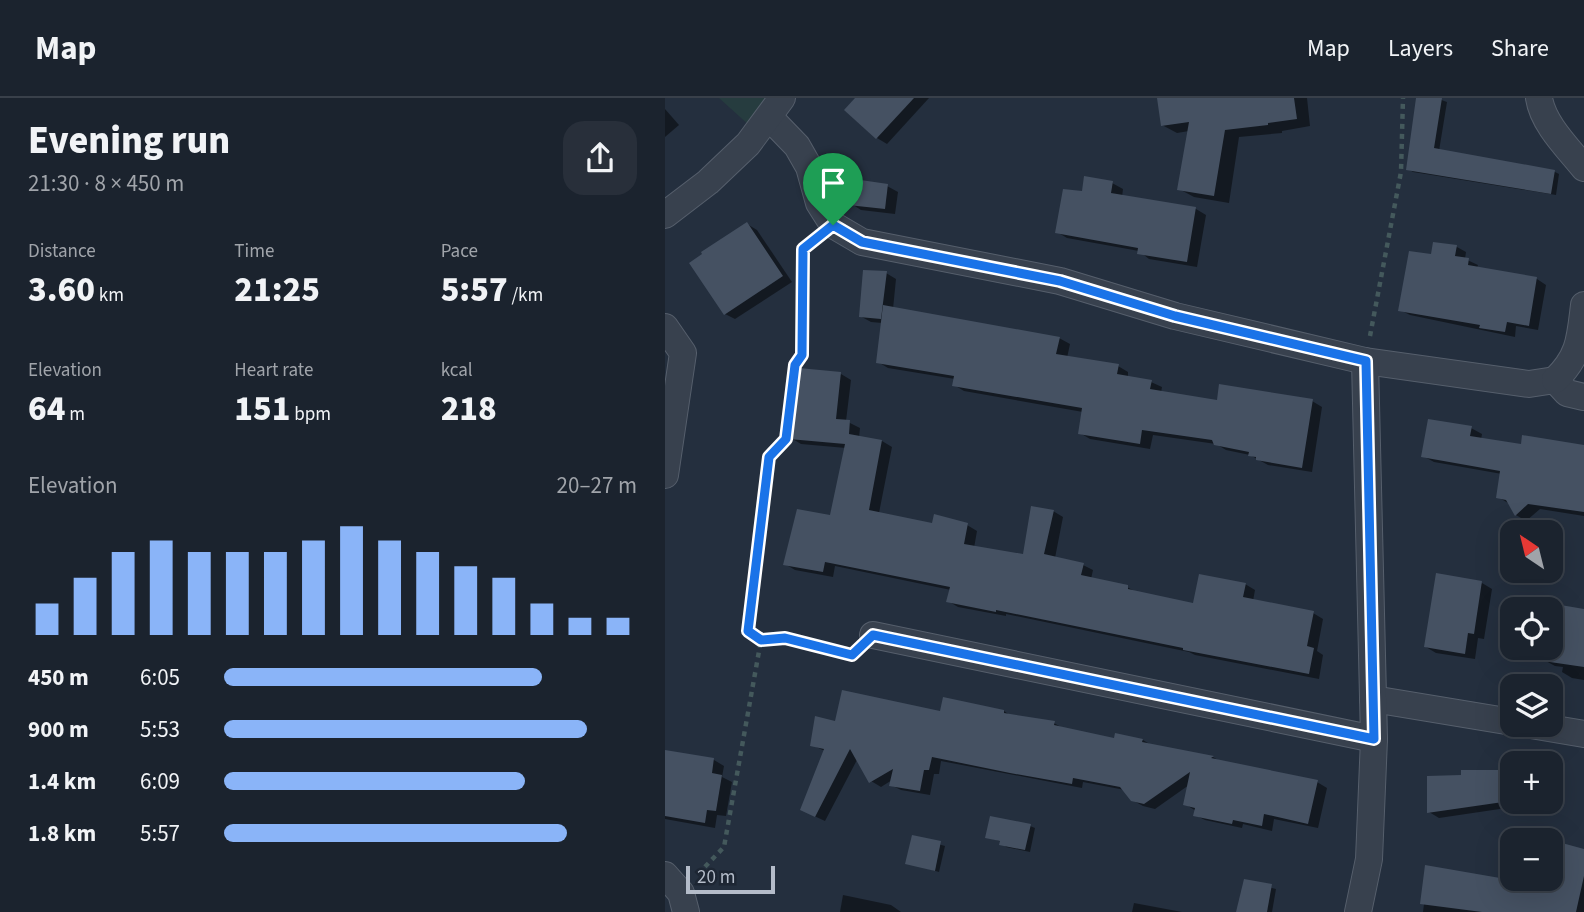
<!DOCTYPE html>
<html lang="en">
<head>
<meta charset="utf-8">
<style>
  :root { --surface:#1b232e; --page:#282f3a; --text:#f1f3f6; --muted:#a0a4aa; --line:#39404a; --accent:#8ab4f8 }
  body { margin:0; font-family:"Source Sans 3",sans-serif; background:var(--page); color:var(--text); height:100vh; display:flex; flex-direction:column; font-size:26px; white-space:nowrap }
  * { box-sizing:border-box; margin:0 }
  p { font-size:23px; color:var(--muted) }
  .icon { flex:none; width:38px; height:38px; fill:none; stroke:currentColor; stroke-width:2; stroke-linecap:round; stroke-linejoin:round }
  .map { position:relative; flex:1; overflow:hidden }
  .drawer { display:flex; flex-direction:column; background:var(--surface); width:665px }
  .drawer>* { flex:none }
  .needle { width:46px; rotate:325deg }
  .fabs { position:absolute; left:835px; top:422px; display:grid; gap:14px }
  .fabs a { display:grid; place-items:center; width:63px; height:63px; border-radius:14px; background:var(--surface); box-shadow:0 7px 28px #0002,0 0 0 2px var(--line); font-size:35px }
  .scale { position:absolute; left:21px; bottom:18px; width:89px; box-sizing:border-box; padding-left:7px; border:4px solid #b4bcc9; border-top:0; font-size:19px; line-height:24px; white-space:nowrap; color:#b4bcc9; -webkit-text-stroke:5px #1d2633; paint-order:stroke }
  .pin { position:absolute; display:grid; place-items:center; width:60px; height:60px; color:#fff; margin:-72px -30px; border-radius:50% 50% 50% 0; rotate:-45deg; box-shadow:0 0 7px #0007 }
  .pin .icon { rotate:45deg }
  .round { display:grid; place-items:center; flex:none; width:74px; height:74px; border-radius:21px; background:var(--page) }
  .head { display:flex; align-items:center; justify-content:space-between; height:119px; padding:0 28px }
  h1 { font-size:38px; font-weight:800; line-height:52px }
  .stats { display:grid; grid-template-columns:repeat(3,1fr); gap:10px; height:119px; padding:7px 28px }
  .stats div { display:grid; align-content:center }
  .stats b { font-size:35px; font-weight:800 }
  .stats small { font-size:19px; font-weight:400 }
  .stats p { font-size:19px }
  .chart { height:196px; padding:14px 28px }
  .chart p { display:flex; justify-content:space-between }
  .chart svg { width:100%; height:126px; margin-top:7px; stroke:var(--accent); stroke-width:6 }
  ul { padding:0 28px; list-style:none; font-size:23px }
  li { display:grid; grid-template-columns:112px 84px 1fr; align-items:center; height:52px }
  li i { height:18px; border-radius:9px; background:var(--accent) }
  header { display:flex; align-items:center; gap:42px; box-sizing:border-box; height:98px; padding:0 35px; background:var(--surface); border-bottom:2px solid var(--line) }
  header strong { font-size:33px }
  nav { display:flex; gap:38px; margin-inline-start:auto; font-size:24px }
  main { display:flex; flex:1; min-height:0 }
  .map>svg:first-child { display:block }
  .green { fill:#263c3f }
  .shadow { fill:#0007 }
  .building { fill:#455162 }
  .lines { fill:none; stroke-linecap:round; stroke-linejoin:round }
  .street-casing { stroke:#565f6c; stroke-width:28 }
  .path { stroke:#44595c; stroke-width:4.5; stroke-dasharray:5 5; stroke-linecap:butt }
  .street { stroke:#38414e; stroke-width:26 }
  .route-casing { stroke:#fff; stroke-width:14 }
  .route { stroke:#1a73e8; stroke-width:9 }
</style>
</head>
<body>
<header>
<strong>Map</strong>
<nav><a>Map</a><a>Layers</a><a>Share</a></nav>
</header>
<main>
<section class="drawer">
<div class="head"><div><h1>Evening run</h1><p>21:30 · 8 × 450 m</p></div><a class="round"><svg class="icon" aria-label="share" viewBox="0 0 24 24"><path d="M12 15V3M7 8l5-5 5 5M5 13v7h14v-7"/></svg></a></div>
<div class="stats">
<div><p>Distance</p><b>3.60<small> km</small></b></div>
<div><p>Time</p><b>21:25</b></div>
<div><p>Pace</p><b>5:57<small> /km</small></b></div>
</div>
<div class="stats">
<div><p>Elevation</p><b>64<small> m</small></b></div>
<div><p>Heart rate</p><b>151<small> bpm</small></b></div>
<div><p>kcal</p><b>218</b></div>
</div>
<div class="chart"><p><span>Elevation</span>20–27 m</p>
<svg viewBox="0 0 160 44" preserveAspectRatio="none"><path d="M5 44V33M15 44V24M25 44V15M35 44V11M45 44V15M55 44V15M65 44V15M75 44V11M85 44V6M95 44V11M105 44V15M115 44V20M125 44V24M135 44V33M145 44V38M155 44V38"/></svg>
</div>
<ul>
<li><b>450 m</b>6:05<i style="width:77%"></i></li>
<li><b>900 m</b>5:53<i style="width:88%"></i></li>
<li><b>1.4 km</b>6:09<i style="width:73%"></i></li>
<li><b>1.8 km</b>5:57<i style="width:83%"></i></li>
</ul>
</section>
<div class="map">
<svg width="919" height="814" viewBox="0 0 919 814">
  <rect width="100%" height="100%" fill="#242f3e"/>
  <polygon class="green" points="54,0 104,0 85,28"/>
  <g class="shadow">
    <polygon points="193,0 264,0 222,46 212,40"/>
    <polygon points="493,0 642,0 645,28 617,33 617,35 574,39 564,105 529,99 514,91 524,33 512,35 497,27"/>
    <polygon points="753,0 771,0 782,4 774,53 890,74 894,76 891,97 748,74 743,71"/>
    <polygon points="0,11 14,27 0,39"/>
    <polygon points="447,85 458,91 457,99 531,111 541,117 532,169 484,161 474,153 402,140 392,134 418,95"/>
    <polygon points="222,88 233,94 230,116 196,112 185,105"/>
    <polygon points="82,126 92,132 127,184 70,221 60,216"/>
    <polygon points="792,149 801,154 800,161 813,167 812,170 872,181 881,187 873,232 851,228 850,239 745,217 735,212 767,158"/>
    <polygon points="221,175 231,181 228,211 394,240 405,246 402,260 453,268 463,274 463,280 486,284 497,289 496,295 553,304 647,303 657,309 647,374 603,367 585,357 561,352 551,346 488,337 485,351 425,341 415,335 418,314 299,293 289,287 290,281 223,270 213,264 217,225 206,224 195,218"/>
    <polygon points="176,276 186,282 181,323 195,330 194,340 217,343 227,349 214,415 269,427 302,427 312,433 309,450 359,458 388,413 398,419 390,460 418,467 428,472 426,481 462,489 473,495 529,507 580,486 590,492 588,503 648,515 658,521 652,553 658,557 654,581 530,557 524,554 341,516 341,518 293,509 283,503 286,492 170,468 168,479 130,472 120,466 166,419 181,350 136,346 126,340"/>
    <polygon points="806,330 817,336 816,342 857,348 919,349 919,418 875,411 861,423 851,417 843,405 833,399 837,376 769,364 758,358"/>
    <polygon points="817,485 827,491 819,541 813,540 810,561 771,555 761,549"/>
    <polygon points="885,511 919,513 919,582 907,580 897,574 898,569 890,568 879,562 881,550 886,550"/>
    <polygon points="339,613 346,618 389,625 399,631 450,642 451,637 478,642 486,647 548,659 556,664 652,684 662,690 653,730 609,721 607,733 578,726 577,730 540,722 530,717 531,713 520,706 524,687 490,711 478,708 467,702 460,692 418,684 417,690 276,663 274,676 269,676 265,697 236,692 226,687 227,682 216,689 206,683 193,660 160,723 147,717 160,653 147,647 172,625 276,615"/>
    <polygon points="0,653 49,662 59,668 57,679 67,684 61,718 52,717 50,730 0,721"/>
    <polygon points="844,674 847,676 847,704 855,704 855,708 774,720 764,714"/>
    <polygon points="365,728 370,730 365,754 341,749 337,744 322,739"/>
    <polygon points="248,739 280,748 274,774 242,765"/>
    <polygon points="886,744 919,752 919,814 758,814 759,806 876,789 886,780"/>
    <polygon points="581,783 611,791 607,814 573,814"/>
    <polygon points="178,797 226,807 236,814 175,814"/>
    <polygon points="469,805 517,814 467,814"/>
  </g>
  <g class="building">
    <polygon points="190,0 249,0 211,41 179,12"/>
    <polygon points="492,0 629,0 632,21 603,25 603,27 560,32 549,98 512,92 524,24 496,28"/>
    <polygon points="751,0 777,0 769,50 890,72 886,96 741,72"/>
    <polygon points="419,78 448,83 446,95 531,109 522,164 472,156 473,150 390,135 398,91 417,93"/>
    <polygon points="175,79 223,86 220,111 183,107"/>
    <polygon points="82,124 118,178 59,217 24,165 37,156 36,154"/>
    <polygon points="768,144 792,147 790,158 804,160 803,167 872,179 864,228 842,224 840,234 814,230 815,227 733,213 744,153 766,156"/>
    <polygon points="198,172 222,173 216,221 194,219"/>
    <polygon points="218,207 395,239 391,256 454,266 452,276 487,282 485,291 552,302 554,286 648,301 637,370 591,362 591,359 583,358 584,354 549,347 547,342 477,332 475,346 413,336 417,310 287,288 289,278 211,265"/>
    <polygon points="134,270 176,274 171,321 185,322 184,336 217,342 204,412 267,425 269,416 303,425 299,446 358,456 366,408 389,412 379,456 419,465 416,477 463,487 463,491 528,505 534,476 581,485 578,499 649,513 642,548 649,550 644,576 518,552 518,550 331,512 331,514 281,504 285,489 160,464 158,474 118,467 132,411 165,417 180,346 124,341"/>
    <polygon points="763,321 807,328 805,338 856,346 857,337 919,347 919,414 863,406 850,418 841,402 831,400 835,373 756,359"/>
    <polygon points="771,475 817,483 809,536 803,535 800,556 759,549"/>
    <polygon points="884,505 919,511 919,569 878,563 879,550 886,550"/>
    <polygon points="177,592 275,613 278,599 339,612 339,615 390,623 389,627 449,640 450,635 478,641 477,644 549,658 546,660 653,682 643,726 599,716 597,728 568,722 567,726 528,718 530,710 518,707 525,674 479,706 466,703 455,689 408,680 407,686 345,675 267,659 264,672 259,672 255,693 224,688 228,671 204,685 185,651 150,719 135,712 159,651 145,648 150,618 170,623"/>
    <polygon points="0,652 49,660 47,675 57,677 51,713 42,712 40,725 0,718"/>
    <polygon points="796,672 845,672 845,703 762,715 762,678 796,677"/>
    <polygon points="325,718 366,726 360,752 334,747 335,743 320,740"/>
    <polygon points="247,737 276,743 270,773 240,766"/>
    <polygon points="886,742 919,751 919,778 911,814 817,814 755,806 760,767 875,787 876,780 886,780"/>
    <polygon points="579,781 607,786 602,814 571,814"/>
  </g>
  <g class="lines">
    <defs>
      <g id="street">
        <path d="M 874,0 C 878,26 903,50 919,70"/>
        <polyline points="104,19 132,48 144,69 154,105 168,127 197,144 395,183 510,218 700,263 864,286 890,282 902,295 919,299"/>
        <polyline points="0,117 43,84 83,46 117,0"/>
        <polyline points="0,229 18,255 0,377"/>
        <path d="M 890,282 C 915,258 915,240 919,207"/>
        <polyline points="208,537 709,641"/>
        <polyline points="708,601 847,624"/>
        <polyline points="860,626 919,636"/>
        <polyline points="0,777 16,795 21,814"/>
        <polyline points="693,814 704,761 709,641 700,263"/>
      </g>
    </defs>
    <use href="#street" class="street-casing"/>
    <g class="path">
      <polyline points="705,238 736,74 738,0"/>
      <polyline points="96,542 120,540 187,557"/>
      <polyline points="33,776 59,749 96,542 83,533 105,359 121,341 130,267 137,257 138,151 147,144"/>
    </g>
    <use href="#street" class="street"/>
  </g>
  <g class="lines">
    <defs>
      <polygon id="route" points="168,127 197,144 395,183 510,218 701,263 709,641 208,537 187,557 120,540 96,542 83,533 104,359 121,341 130,267 137,257 138,151"/>
    </defs>
    <use href="#route" class="route-casing"/>
    <use href="#route" class="route"/>
  </g>
</svg>
<div class="fabs">
<a><svg class="needle" viewBox="-14 -14 28 28"><path d="M0-13l5 13h-10z" fill="#e53935"/><path d="M0 13l5-13h-10z" fill="#a0a4aa"/></svg></a>
<a><svg class="icon" aria-label="locate" viewBox="0 0 24 24"><circle cx="12" cy="12" r="6"/><path d="M12 2v4M12 18v4M2 12h4M18 12h4"/></svg></a>
<a><svg class="icon" aria-label="layers" viewBox="0 0 24 24"><path d="M12 4l9 5-9 5-9-5zM3 14l9 5 9-5"/></svg></a>
<a>+</a>
<a>−</a>
</div>
<div class="scale">20 m</div>
<div class="pin" style="left:168px;top:127px;background:#1e9e55"><svg class="icon" aria-label="arrive" viewBox="0 0 24 24"><path d="M6 21V4h12l-3 4 3 4H6"/></svg></div>
</div>
</main>
</body>
</html>
